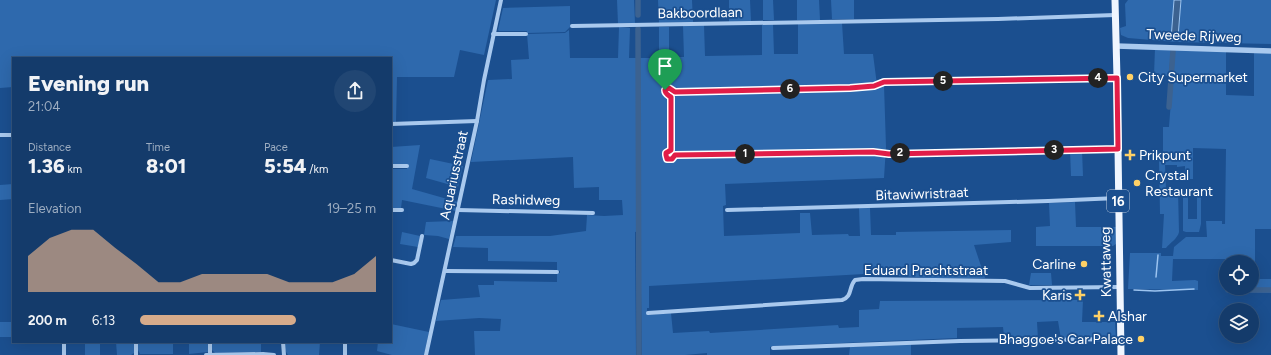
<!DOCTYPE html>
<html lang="en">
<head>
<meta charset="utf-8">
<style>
  :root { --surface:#143b6b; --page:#214673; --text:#f1f3f6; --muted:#9dadc1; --line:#33557e; --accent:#d6ab8b }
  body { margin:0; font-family:Figtree,sans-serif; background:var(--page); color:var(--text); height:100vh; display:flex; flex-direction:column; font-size:15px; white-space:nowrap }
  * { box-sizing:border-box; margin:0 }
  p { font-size:13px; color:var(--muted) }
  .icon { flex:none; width:22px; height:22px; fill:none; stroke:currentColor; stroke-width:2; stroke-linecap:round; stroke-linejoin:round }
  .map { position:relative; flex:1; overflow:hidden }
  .panel { position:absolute; left:12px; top:57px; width:380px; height:286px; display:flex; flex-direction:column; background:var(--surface); border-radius:0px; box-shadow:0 4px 16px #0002,0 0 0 1px var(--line) }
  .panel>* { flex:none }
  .controls { position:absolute; left:1219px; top:255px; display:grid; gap:8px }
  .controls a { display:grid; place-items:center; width:40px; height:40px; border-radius:50%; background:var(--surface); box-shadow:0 4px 16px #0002,0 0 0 1px var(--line); font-size:20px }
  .pin { position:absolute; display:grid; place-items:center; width:34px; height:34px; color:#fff; margin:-41px -17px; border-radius:50% 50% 50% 0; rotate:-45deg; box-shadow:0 0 4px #0007 }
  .pin .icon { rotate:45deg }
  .km { position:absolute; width:20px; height:20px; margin:-10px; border-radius:50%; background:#222; color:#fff; font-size:11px; line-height:20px; text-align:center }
  .round { display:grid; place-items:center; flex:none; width:42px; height:42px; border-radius:21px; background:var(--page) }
  .head { display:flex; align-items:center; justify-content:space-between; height:68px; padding:0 16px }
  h1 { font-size:22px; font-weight:800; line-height:30px }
  .figures { display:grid; grid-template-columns:repeat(3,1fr); gap:6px; height:68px; padding:4px 16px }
  .figures div { display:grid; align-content:center }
  .figures b { font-size:20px; font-weight:800 }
  .figures small { font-size:11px; font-weight:400 }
  .figures p { font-size:11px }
  .chart { height:112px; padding:8px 16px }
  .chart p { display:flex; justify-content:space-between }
  .chart svg { width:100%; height:72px; margin-top:4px; fill:var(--accent); opacity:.7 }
  ul { padding:0 16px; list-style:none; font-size:13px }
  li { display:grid; grid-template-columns:64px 48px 1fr; align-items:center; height:30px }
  li i { height:10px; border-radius:5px; background:var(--accent) }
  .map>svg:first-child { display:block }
  .green { fill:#2e69ad }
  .water { fill:#3c6290; stroke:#9cc4f0 }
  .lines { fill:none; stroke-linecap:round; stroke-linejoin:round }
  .stream { stroke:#9cc4f0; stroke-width:1.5 }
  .canal { stroke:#3c6290; stroke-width:5.5 }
  .minor { stroke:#a9c9ee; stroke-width:4 }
  .tertiary { stroke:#a9c9ee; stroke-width:5.5 }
  .primary { stroke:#f0f6ff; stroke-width:7 }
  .route-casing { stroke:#fff; stroke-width:8 }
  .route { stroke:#e11d48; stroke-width:5 }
  .poi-dot { fill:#ffd166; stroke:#1b4f8f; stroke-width:1.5 }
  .labels { text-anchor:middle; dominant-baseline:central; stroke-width:3.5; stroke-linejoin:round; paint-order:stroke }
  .shield { fill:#1b4f8f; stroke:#bbcadd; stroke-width:1 }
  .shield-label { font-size:13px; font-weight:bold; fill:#fff }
  .street-label { font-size:14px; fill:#fff; stroke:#1b4f8f }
  .poi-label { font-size:14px; fill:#fff; stroke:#1b4f8f; text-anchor:start }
</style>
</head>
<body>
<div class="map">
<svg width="1271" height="355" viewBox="0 0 1271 355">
  <rect width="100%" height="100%" fill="#1b4f8f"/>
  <g class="green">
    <polygon points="0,0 496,0 484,55 460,50 454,77 397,77 396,122 391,122 391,58 13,58 13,87 0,88"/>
    <polygon points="617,0 634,0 635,23 618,24"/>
    <polygon points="658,0 692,0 693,22 659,23"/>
    <polygon points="729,0 750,0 751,21 729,22"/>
    <polygon points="763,0 773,0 774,20 763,20"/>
    <polygon points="797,0 819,0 820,20 797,20"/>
    <polygon points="831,0 854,0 854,19 832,19"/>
    <polygon points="1128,0 1174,0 1171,39 1172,40 1175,40 1178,37 1181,0 1271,0 1271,44 1176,42 1128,38 1121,35 1120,28 1126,26 1125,4"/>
    <polygon points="570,6 570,27 565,32 527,33 527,31 499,31 498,30 503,8"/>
    <polygon points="842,23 844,54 873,54 877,85 884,85 886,147 884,178 725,184 726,205 723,206 724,236 800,233 800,213 810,213 812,235 848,234 849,236 860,236 859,208 870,208 871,235 896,235 896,232 1011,230 1011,242 974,245 985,278 932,278 864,274 649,286 649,308 647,308 647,315 671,313 673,333 709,331 710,333 838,325 839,328 859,327 859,310 879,309 880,301 1083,300 1082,322 1115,322 1116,338 1061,339 1058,321 1037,322 1038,339 1018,339 1004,336 1003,327 957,328 957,338 773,346 770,347 770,355 707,355 707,353 685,355 642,355 640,231 635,232 636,355 475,355 474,331 500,331 501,319 479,318 436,321 441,300 480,297 478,285 494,285 494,281 557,282 557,273 560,273 560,271 557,271 557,262 488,261 488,248 453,247 456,236 550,236 586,231 587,215 604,216 623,215 622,200 599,200 599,187 574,188 573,157 471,162 488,80 512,79 511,60 529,59 527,34 565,33 569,30 570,58 618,58 619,27 630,28 629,58 659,58 659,27 669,27 669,57 684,57 683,26 704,25 705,56 762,55 762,25 773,24 774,54 798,54 798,24"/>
    <polygon points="1155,48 1171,48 1169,76 1154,75"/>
    <path d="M 1175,48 L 1226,51 L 1226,95 L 1254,96 L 1254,52 L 1271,52 L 1271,229 L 1255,229 L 1255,274 L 1252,274 L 1252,262 L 1226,262 L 1226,271 L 1225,259 L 1173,259 L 1172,281 L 1195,280 L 1198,281 L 1198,290 L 1128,289 L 1130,253 L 1161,253 L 1161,256 L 1173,256 L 1174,247 L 1186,237 L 1207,237 L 1206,221 L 1222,221 L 1222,224 L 1225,224 L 1226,149 L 1193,148 L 1193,179 L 1185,179 L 1185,166 L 1177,167 L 1177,165 L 1165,165 L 1166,190 L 1178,190 L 1179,232 C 1178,238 1170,243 1166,248 L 1162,248 L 1164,214 L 1160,214 L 1159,159 L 1163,159 L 1163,127 L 1169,127 Z"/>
    <polygon points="420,145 412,189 458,202 456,211 402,200 401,208 391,208 391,169 407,169 407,165 391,165 391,147"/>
    <polygon points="1070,150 1082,150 1083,176 1071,176"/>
    <polygon points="430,159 463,166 458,187 426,178"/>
    <polygon points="13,184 13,199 0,200 0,185"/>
    <polygon points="1188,190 1188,219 1197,219 1197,190 1201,190 1201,224 1199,232 1186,232 1183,231 1183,191"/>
    <polygon points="1075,202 1076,227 1118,227 1116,244 1113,246 1036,246 1036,227 1050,226 1049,203"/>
    <polygon points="453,221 449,239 438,236 424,235 426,222"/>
    <polygon points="402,232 420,236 418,247 400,244"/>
    <polygon points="1031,273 1051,273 1052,285 1029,285"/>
    <polygon points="1226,278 1226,288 1252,288 1252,279 1271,279 1271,293 1226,292"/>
    <polygon points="0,322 11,322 12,337 0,337"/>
    <polygon points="391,324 429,332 424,355 392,355 377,351 378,342 391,342"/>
    <rect x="85" y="342" width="15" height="13"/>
    <polygon points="116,342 134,342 134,353 131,355 117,355"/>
    <polygon points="137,342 173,342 173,354 140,354 138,350"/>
    <polygon points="189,342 208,342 208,352 189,354"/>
    <polygon points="211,342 261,342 261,352 215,353 212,350"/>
    <polygon points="285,342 320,342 319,355 288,355 285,350"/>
    <polygon points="911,344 911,355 849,355 850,347"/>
  </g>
  <polygon class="water" points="1174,0 1181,0 1178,37 1175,40 1172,40 1171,39"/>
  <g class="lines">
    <g class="stream">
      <polyline points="1156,277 1158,255"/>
      <polyline points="1134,290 1155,291 1194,289"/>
    </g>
    <g class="canal">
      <polyline points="638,0 638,15"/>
      <polyline points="638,29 639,355"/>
      <polyline points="1169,107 1173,51"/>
      <polyline points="1228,290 1271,290"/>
    </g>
    <g class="minor">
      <polyline points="572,26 998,19 1115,15"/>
      <polyline points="493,34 526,34"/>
      <polyline points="1117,78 884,82 874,86 850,88 677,92 675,92 671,97 671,150 675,155 677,155 873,152 889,154 1118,149"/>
      <polyline points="671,97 666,94 665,90 668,88 671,88 675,92"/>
      <polyline points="391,124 477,121"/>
      <polyline points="0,135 13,135"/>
      <polyline points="671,150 666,153 666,155 667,159 672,159 675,155"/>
      <polyline points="391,166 407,166"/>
      <polyline points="391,210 402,210"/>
      <polyline points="458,210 593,213"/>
      <polyline points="727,210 1048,201 1118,198"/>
      <polyline points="391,260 411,264 414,263 417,260 422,236"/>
      <polyline points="445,271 557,272"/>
      <path d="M 648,313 L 842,300 C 853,296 848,288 855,280 L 863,279 L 1005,281 L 1030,288 L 1120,287"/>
      <polyline points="64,342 64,355"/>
      <polyline points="136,342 136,355"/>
      <polyline points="210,342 210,355"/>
      <polyline points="283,342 284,355"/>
      <polyline points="345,342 345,355"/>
      <polyline points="773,348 960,341 1121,339"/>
      <polyline points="206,355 263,354 274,355"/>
      <polyline points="426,355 477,121 484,80 501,0"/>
    </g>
    <polyline class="tertiary" points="1116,46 1271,51"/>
    <polyline class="primary" points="1115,0 1117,78 1121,355"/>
  </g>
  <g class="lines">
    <defs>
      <path id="route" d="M 1117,78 L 1118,149 L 889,154 L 873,152 L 675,155 L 672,159 L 667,159 L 666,155 L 666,153 L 671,150 L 671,97 C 668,95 665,94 665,90 L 669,88 L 675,92 L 850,88 L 874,86 L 884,82 Z"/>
    </defs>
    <use href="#route" class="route-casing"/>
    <use href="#route" class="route"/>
  </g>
  <g class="poi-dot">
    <circle cx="1130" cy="77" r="4"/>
    <path d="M1128 149h4v4h4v4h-4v4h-4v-4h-4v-4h4z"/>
    <circle cx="1137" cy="183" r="4"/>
    <circle cx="1084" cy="264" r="4"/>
    <path d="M1078 289h4v4h4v4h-4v4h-4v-4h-4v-4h4z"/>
    <path d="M1097 310h4v4h4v4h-4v4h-4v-4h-4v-4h4z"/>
    <circle cx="1141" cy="339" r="4"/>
  </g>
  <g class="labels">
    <rect class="shield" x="1107" y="190" width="22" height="22" rx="3"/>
    <g class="shield-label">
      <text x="1118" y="201">16</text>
    </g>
    <g class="street-label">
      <text transform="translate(700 13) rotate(-1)">Bakboordlaan</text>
      <text transform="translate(1194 36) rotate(2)">Tweede Rijweg</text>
      <text transform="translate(454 175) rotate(-78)">Aquariusstraat</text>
      <text transform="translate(922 194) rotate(-2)">Bitawiwristraat</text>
      <text transform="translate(526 200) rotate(1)">Rashidweg</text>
      <text transform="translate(1106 262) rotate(-91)">Kwattaweg</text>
      <text x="926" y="270">Eduard Prachtstraat</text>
    </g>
    <g class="poi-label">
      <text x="1138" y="77">City Supermarket</text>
      <text x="1139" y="155">Prikpunt</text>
      <text x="1145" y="175">Crystal<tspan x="1145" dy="16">Restaurant</tspan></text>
      <text x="1076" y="264" text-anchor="end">Carline</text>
      <text x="1072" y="295" text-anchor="end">Karis</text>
      <text x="1108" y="316">Alshar</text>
      <text x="1133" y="339" text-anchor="end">Bhaggoe's Car Palace</text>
    </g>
  </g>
</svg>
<div class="controls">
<a><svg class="icon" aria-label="locate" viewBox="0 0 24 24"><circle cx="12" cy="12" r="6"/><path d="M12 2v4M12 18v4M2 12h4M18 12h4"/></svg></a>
<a><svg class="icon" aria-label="layers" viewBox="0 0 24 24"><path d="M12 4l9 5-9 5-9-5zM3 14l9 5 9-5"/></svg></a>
</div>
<div class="pin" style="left:665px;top:90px;background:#1e9e55"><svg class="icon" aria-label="arrive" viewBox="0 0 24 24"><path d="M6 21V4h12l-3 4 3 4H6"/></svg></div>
<b class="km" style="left:745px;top:154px">1</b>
<b class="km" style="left:900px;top:153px">2</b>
<b class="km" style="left:1054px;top:150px">3</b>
<b class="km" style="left:1098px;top:78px">4</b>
<b class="km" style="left:943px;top:81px">5</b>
<b class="km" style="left:790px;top:89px">6</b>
<section class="panel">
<div class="head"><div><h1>Evening run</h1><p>21:04</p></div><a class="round"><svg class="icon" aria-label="share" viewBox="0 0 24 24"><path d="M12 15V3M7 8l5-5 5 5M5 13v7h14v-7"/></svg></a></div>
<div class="figures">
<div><p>Distance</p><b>1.36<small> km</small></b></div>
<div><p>Time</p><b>8:01</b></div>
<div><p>Pace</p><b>5:54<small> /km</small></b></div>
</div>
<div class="chart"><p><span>Elevation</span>19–25 m</p>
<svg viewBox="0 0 160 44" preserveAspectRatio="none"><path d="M0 44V22L10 11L20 6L30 6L40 17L50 27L60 38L70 38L80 33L90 33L100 33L110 33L120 38L130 38L140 38L150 33L160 22V44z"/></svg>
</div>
<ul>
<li><b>200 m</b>6:13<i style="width:66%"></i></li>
</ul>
</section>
</div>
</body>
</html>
